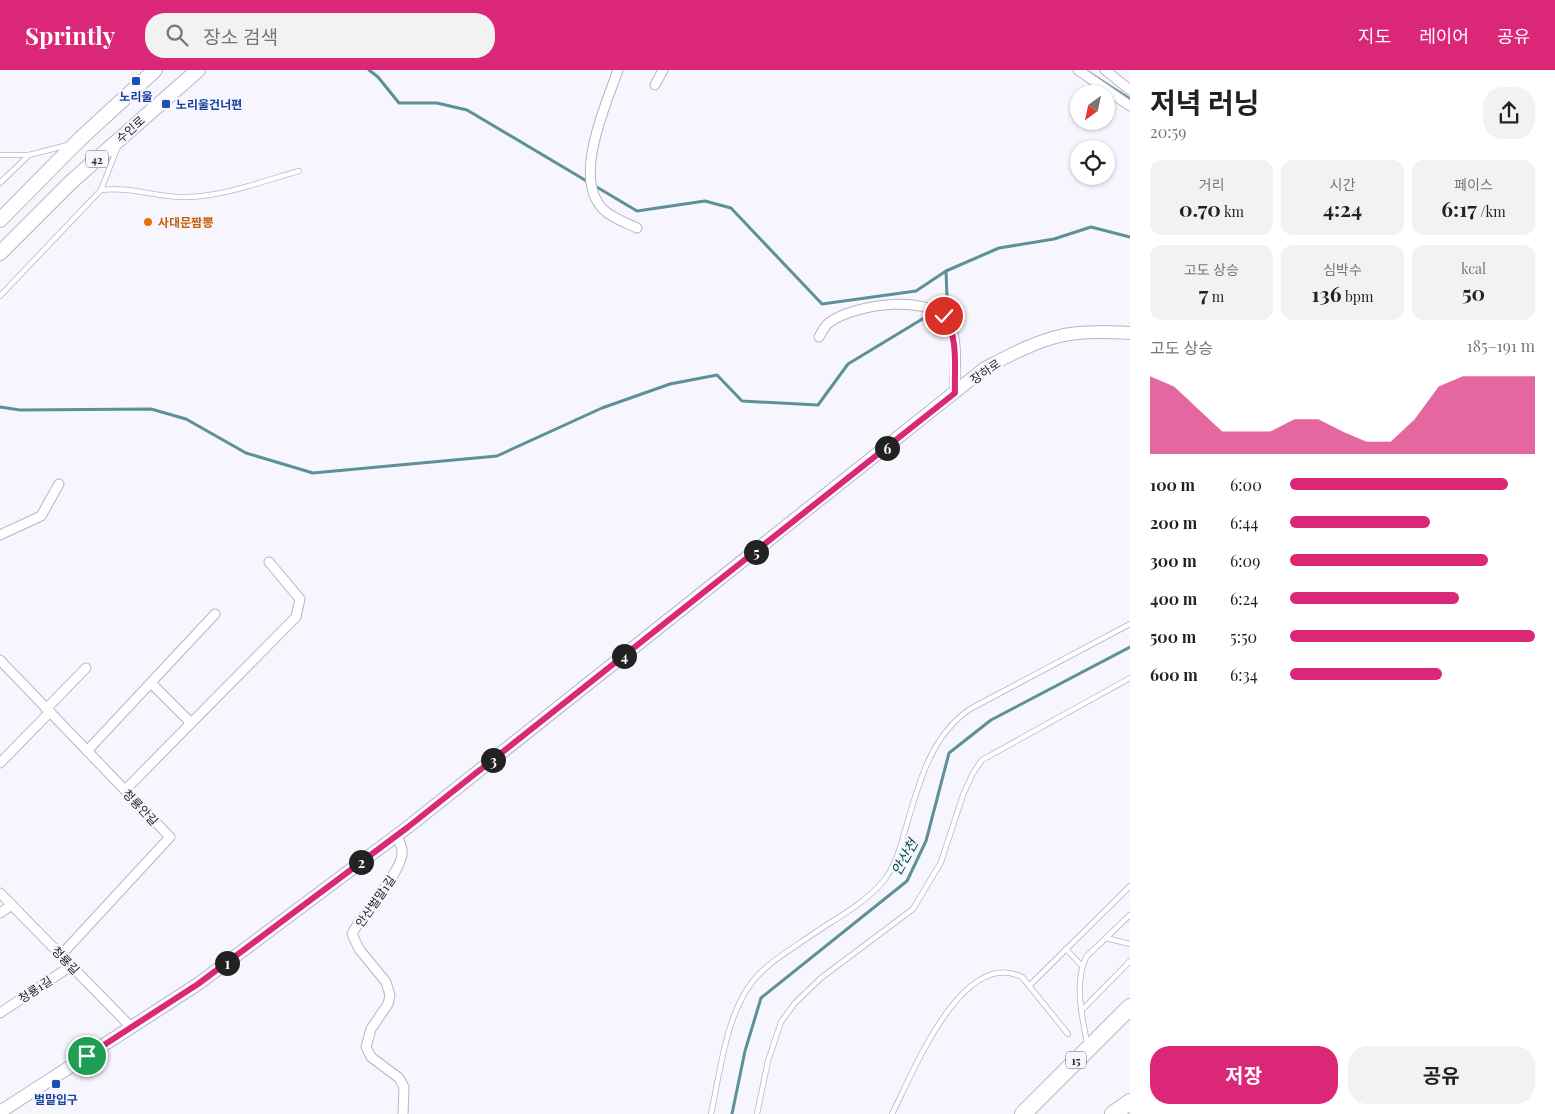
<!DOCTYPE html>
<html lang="ko">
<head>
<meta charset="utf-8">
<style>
  :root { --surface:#fff; --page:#f2f2f2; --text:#222; --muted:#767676; --accent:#db2777 }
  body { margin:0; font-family:"Playfair Display","Noto Sans KR",serif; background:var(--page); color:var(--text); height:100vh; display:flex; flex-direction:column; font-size:19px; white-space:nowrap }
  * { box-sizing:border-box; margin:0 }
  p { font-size:16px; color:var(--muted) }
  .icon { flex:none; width:28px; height:28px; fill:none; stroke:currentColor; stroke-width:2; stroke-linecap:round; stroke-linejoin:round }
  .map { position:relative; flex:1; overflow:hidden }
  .panel { display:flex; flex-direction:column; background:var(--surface); width:425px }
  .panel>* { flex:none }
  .needle { width:32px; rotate:213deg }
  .tools { position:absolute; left:1070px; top:15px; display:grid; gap:10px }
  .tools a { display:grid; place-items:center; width:45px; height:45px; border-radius:50%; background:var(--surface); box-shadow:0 1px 4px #0004; font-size:25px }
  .pin { position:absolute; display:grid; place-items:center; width:42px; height:42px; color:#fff; margin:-21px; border:2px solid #fff; border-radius:50%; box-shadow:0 1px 5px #0007 }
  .km { position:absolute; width:25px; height:25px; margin:-12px; border-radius:50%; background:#222; color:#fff; font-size:14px; line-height:25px; text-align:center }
  .round { display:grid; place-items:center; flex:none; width:52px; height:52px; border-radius:20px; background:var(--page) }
  .overview { display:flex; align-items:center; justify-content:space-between; height:85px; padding:0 20px }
  h1 { font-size:28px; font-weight:700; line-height:38px }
  .stats { display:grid; grid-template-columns:repeat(3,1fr); gap:8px; height:85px; padding:5px 20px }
  .stats div { display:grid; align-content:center; border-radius:12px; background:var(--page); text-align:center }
  .stats b { font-size:21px; font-weight:700 }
  .stats small { font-size:14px; font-weight:400 }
  .stats p { font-size:14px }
  .chart { height:140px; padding:10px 20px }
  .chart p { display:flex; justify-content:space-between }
  .chart svg { width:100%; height:90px; margin-top:5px; fill:var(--accent); opacity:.7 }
  .cta { display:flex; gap:10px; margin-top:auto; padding:10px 20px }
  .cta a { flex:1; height:58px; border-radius:20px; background:var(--accent); color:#fff; font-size:20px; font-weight:700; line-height:58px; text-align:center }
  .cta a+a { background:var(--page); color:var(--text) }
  ul { padding:0 20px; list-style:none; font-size:16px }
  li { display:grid; grid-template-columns:80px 60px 1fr; align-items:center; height:38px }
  li i { height:12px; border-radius:6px; background:var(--accent) }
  header { display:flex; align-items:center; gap:30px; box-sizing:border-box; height:70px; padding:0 25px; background:var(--accent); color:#fff }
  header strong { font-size:24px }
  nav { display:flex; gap:28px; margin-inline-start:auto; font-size:18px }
  .search { width:350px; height:45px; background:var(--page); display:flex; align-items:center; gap:12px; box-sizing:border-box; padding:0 18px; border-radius:20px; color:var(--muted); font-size:19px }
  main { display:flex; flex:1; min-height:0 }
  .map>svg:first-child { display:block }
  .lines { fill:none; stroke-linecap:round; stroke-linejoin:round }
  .stream { stroke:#5c9198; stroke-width:3 }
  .lane-casing { stroke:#b6b5c6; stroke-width:6 }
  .street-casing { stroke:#b6b5c6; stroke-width:11 }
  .secondary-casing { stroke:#b6b5c6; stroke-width:14 }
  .primary-casing { stroke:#b6b5c6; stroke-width:16 }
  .highway-casing { stroke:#b6b5c6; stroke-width:18 }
  .lane { stroke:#fff; stroke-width:4.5 }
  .street { stroke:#fff; stroke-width:9 }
  .secondary { stroke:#fff; stroke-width:12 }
  .primary { stroke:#fff; stroke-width:14 }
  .highway { stroke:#fff; stroke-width:16 }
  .route-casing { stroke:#fff; stroke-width:10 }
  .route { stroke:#db2777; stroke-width:6 }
  .transit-dot { fill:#1a4fb4; stroke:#f7f6fe; stroke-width:2 }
  .food-dot { fill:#e8710a; stroke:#f7f6fe; stroke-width:2 }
  .labels { text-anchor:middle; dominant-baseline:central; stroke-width:4.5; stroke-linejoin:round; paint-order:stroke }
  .shield { fill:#f7f6fe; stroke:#636269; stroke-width:1 }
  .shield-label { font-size:11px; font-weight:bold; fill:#232329 }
  .transit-label { font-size:12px; font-weight:bold; fill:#164399; stroke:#f7f6fe }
  .street-label { font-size:12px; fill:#232329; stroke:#f7f6fe }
  .food-label { font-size:12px; font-weight:bold; fill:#c56008; stroke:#f7f6fe; text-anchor:start }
  .water-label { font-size:14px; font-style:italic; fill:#00494f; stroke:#f7f6fe }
</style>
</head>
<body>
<header>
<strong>Sprintly</strong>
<div class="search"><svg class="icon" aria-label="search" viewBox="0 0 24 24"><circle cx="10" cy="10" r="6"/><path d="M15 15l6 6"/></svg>장소 검색</div>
<nav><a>지도</a><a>레이어</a><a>공유</a></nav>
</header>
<main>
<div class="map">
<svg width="1130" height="1044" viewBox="0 0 1130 1044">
  <rect width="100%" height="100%" fill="#f7f6fe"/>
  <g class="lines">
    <g class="stream">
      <polyline points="369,0 378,7 399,33 437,33 467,40 590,113"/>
      <polyline points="1088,2 1130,29"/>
      <polyline points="595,116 637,141 705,131 731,138 822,234 916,221 946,201 999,178 1054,169 1091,157 1130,167"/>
      <polyline points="0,337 20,340 151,339 186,349 246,383 313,403 497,386 602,338 670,314 717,305 742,331 818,335 848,294 924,248 947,227 946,201"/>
      <polyline points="732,1044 745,981 761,928 907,811 926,771 949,683 991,650 1130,577"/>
    </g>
    <defs>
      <g id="lane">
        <polyline points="0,85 29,85 68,75"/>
        <polyline points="0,113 29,85"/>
        <path d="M 101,120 C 132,116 157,128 187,127 C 225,126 263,111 299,101"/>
        <polyline points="0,226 101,120 118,76"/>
        <polyline points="1106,868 1130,874"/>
        <polyline points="1066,879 1082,896"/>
        <polyline points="1030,915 1130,816"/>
        <polyline points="1081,941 1130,891"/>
        <path d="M 1087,973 C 1082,945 1074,915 1086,887 L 1130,845"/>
        <path d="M 711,1044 C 720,1003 726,944 753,911 C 769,891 795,877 816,862 C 840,846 867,832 885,809 C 895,796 900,779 904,764 C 918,718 928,668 970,639 L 1130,554"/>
        <polyline points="757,1044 768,991 781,952 795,933 821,908 913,839 941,792 963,725 973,703 982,690 1130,608"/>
        <path d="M 892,1044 C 913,1003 962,877 1022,907 L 1068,964"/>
      </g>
      <g id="street">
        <path d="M 618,0 C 606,35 572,108 603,139 C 611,148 627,153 637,158"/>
        <polyline points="1078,0 1130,36"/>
        <polyline points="1105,0 1130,20"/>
        <polyline points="655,15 663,0"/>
        <path d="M 819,267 C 822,262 825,255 830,252 C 855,234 933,222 950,255 C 959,273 954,302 955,323"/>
        <polyline points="0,465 41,446 59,414"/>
        <polyline points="0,590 170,767 61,885"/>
        <polyline points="151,613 191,653"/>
        <polyline points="46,639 86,598"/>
        <polyline points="87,681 215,544"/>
        <polyline points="0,693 50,642"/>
        <polyline points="125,720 296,547 300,529 269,492"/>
        <path d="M 397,766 C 398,770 402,776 402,780 C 405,800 362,843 352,864 L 359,879 L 386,912 L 390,925 L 388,934 L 371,959 L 366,977 L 371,987 L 399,1008 L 404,1017 L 403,1044"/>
        <polyline points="0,823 131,957"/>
        <polyline points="0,843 12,835"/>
        <polyline points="0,943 71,896"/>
      </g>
      <path id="secondary" d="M 0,1042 L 198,914 L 408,757 L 985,298 C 1010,285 1036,271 1064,265 C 1085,261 1108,262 1130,263"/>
      <g id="primary">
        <polyline points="0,150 80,69 155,0"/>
        <polyline points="0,183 71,112 198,0"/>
      </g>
      <g id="highway">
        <polyline points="1023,1044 1130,937"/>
        <polyline points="1113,1044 1130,1032"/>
      </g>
    </defs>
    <use href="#lane" class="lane-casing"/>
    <use href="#street" class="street-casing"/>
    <use href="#secondary" class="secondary-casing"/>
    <use href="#primary" class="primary-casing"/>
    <use href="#highway" class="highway-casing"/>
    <use href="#lane" class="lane"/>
    <use href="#street" class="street"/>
    <use href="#secondary" class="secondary"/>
    <use href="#primary" class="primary"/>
    <use href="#highway" class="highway"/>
  </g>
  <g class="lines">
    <defs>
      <path id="route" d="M 87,986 L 198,914 L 408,757 L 955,323 C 954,297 959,268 944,246"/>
    </defs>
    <use href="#route" class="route-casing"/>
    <use href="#route" class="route"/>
  </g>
  <g class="transit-dot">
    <rect x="131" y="6" width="10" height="10" rx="2.5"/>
    <rect x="161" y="29" width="10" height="10" rx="2.5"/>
    <rect x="51" y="1009" width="10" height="10" rx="2.5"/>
  </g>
  <circle class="food-dot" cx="148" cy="152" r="5"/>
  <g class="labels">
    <g class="shield">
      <rect x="86" y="80.5" width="22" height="17" rx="4"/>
      <rect x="1066" y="981.5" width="20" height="17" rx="4"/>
    </g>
    <g class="shield-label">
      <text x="97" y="89">42</text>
      <text x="1076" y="990">15</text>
    </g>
    <g class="transit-label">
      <text x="136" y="26">노리울</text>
      <text x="176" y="34" text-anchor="start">노리울건너편</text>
      <text x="56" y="1029">벌말입구</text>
    </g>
    <g class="street-label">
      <text transform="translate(130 59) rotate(-42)">수인로</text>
      <text transform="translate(985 301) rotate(-34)">장하로</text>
      <text transform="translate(141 737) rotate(46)">청룡안길</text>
      <text transform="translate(375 831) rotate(-55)">안산벌말1길</text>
      <text transform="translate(66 890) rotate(46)">청룡길</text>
      <text transform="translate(35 919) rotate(-33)">청룡1길</text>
    </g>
    <g class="food-label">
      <text x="158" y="152">사대문짬뽕</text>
    </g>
    <g class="water-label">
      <text transform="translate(904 787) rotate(-61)">안산천</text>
    </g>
  </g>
</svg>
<div class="tools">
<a><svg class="needle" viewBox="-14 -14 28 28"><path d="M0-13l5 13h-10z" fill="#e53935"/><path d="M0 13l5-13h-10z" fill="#767676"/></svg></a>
<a><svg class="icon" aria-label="locate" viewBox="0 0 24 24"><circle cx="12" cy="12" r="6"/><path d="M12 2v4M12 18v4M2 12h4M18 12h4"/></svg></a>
</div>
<div class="pin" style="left:87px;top:986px;background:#1e9e55"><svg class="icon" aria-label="arrive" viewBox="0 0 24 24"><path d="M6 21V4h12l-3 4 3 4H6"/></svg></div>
<div class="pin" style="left:944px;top:246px;background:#d93025"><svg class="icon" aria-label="check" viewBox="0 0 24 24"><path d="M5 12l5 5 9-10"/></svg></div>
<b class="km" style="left:227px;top:893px">1</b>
<b class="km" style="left:361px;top:792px">2</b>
<b class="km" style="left:493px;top:690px">3</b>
<b class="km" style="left:624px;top:586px">4</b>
<b class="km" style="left:756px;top:482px">5</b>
<b class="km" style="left:887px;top:378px">6</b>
</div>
<section class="panel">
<div class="overview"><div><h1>저녁 러닝</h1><p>20:59</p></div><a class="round"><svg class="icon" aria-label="share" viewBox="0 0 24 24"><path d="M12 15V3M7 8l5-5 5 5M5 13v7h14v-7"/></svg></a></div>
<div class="stats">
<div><p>거리</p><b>0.70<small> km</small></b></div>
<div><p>시간</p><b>4:24</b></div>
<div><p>페이스</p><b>6:17<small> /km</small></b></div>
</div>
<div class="stats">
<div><p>고도 상승</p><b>7<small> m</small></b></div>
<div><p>심박수</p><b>136<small> bpm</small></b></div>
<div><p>kcal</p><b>50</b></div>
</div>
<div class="chart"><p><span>고도 상승</span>185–191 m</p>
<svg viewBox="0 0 160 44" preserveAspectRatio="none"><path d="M0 44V6L10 11L20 22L30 33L40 33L50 33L60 27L70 27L80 33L90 38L100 38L110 27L120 11L130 6L140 6L150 6L160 6V44z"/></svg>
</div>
<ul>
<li><b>100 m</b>6:00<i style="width:89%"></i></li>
<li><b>200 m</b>6:44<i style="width:57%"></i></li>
<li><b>300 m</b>6:09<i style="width:81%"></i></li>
<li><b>400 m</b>6:24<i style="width:69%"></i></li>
<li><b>500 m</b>5:50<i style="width:100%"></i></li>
<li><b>600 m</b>6:34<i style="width:62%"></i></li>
</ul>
<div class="cta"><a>저장</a><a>공유</a></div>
</section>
</main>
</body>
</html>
